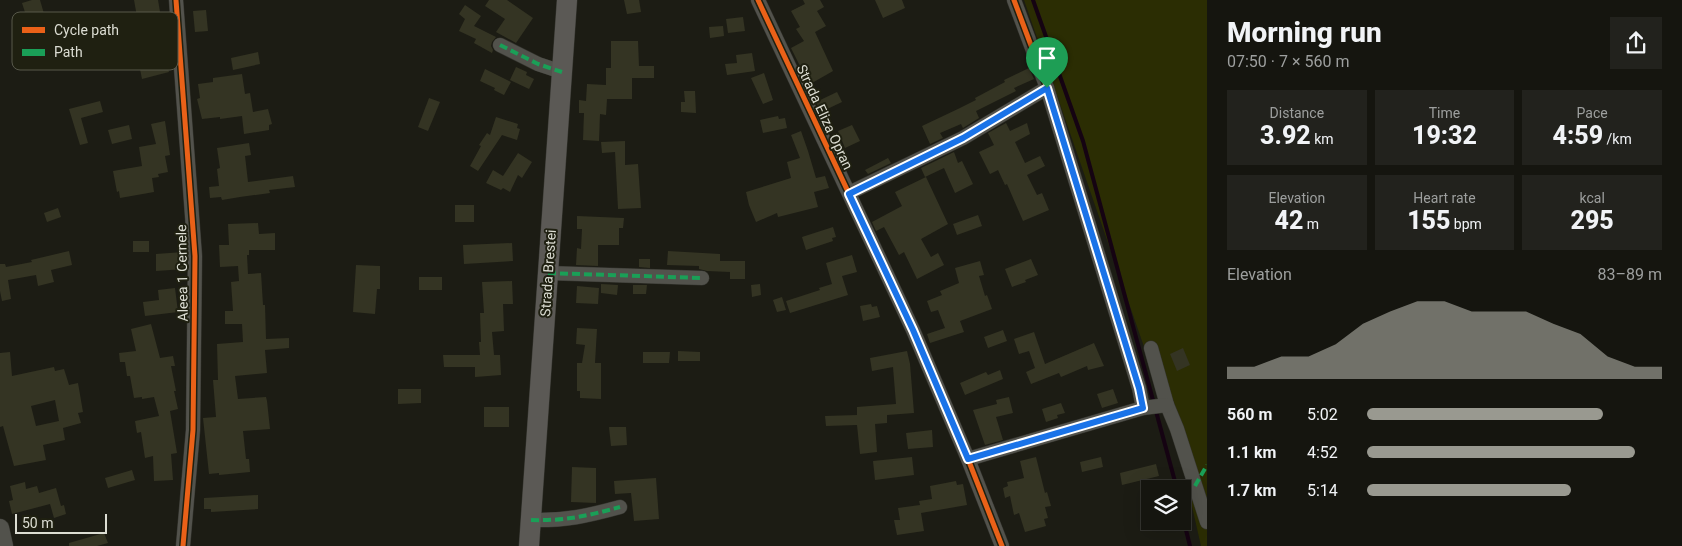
<!DOCTYPE html>
<html lang="en">
<head>
<meta charset="utf-8">
<style>
  :root { --surface:#15150f; --page:#22221d; --text:#f1f3f6; --muted:#9d9f9e; --line:#34342f; --accent:#999990 }
  body { margin:0; font-family:Roboto,sans-serif; background:var(--page); color:var(--text); height:100vh; display:flex; flex-direction:column; font-size:19px; white-space:nowrap }
  * { box-sizing:border-box; margin:0 }
  p { font-size:16px; color:var(--muted) }
  .icon { flex:none; width:28px; height:28px; fill:none; stroke:currentColor; stroke-width:2; stroke-linecap:round; stroke-linejoin:round }
  .map { position:relative; flex:1; overflow:hidden }
  .drawer { display:flex; flex-direction:column; background:var(--surface); width:475px }
  .drawer>* { flex:none }
  .controls { position:absolute; left:1141px; top:480px; display:grid; gap:10px }
  .controls a { display:grid; place-items:center; width:50px; height:50px; border-radius:0px; background:var(--surface); box-shadow:0 5px 20px #0002,0 0 0 1px var(--line); font-size:25px }
  .scale { position:absolute; left:15px; bottom:12px; width:92px; box-sizing:border-box; padding-left:5px; border:2px solid #dcddd3; border-top:0; font-size:14px; line-height:18px; white-space:nowrap; color:#dcddd3; -webkit-text-stroke:4px #1f2011; paint-order:stroke }
  .pin { position:absolute; display:grid; place-items:center; width:42px; height:42px; color:#fff; margin:-51px -21px; border-radius:50% 50% 50% 0; rotate:-45deg; box-shadow:0 0 5px #0007 }
  .pin .icon { rotate:45deg }
  .round { display:grid; place-items:center; flex:none; width:52px; height:52px; border-radius:0px; background:var(--page) }
  .overview { display:flex; align-items:center; justify-content:space-between; height:85px; padding:0 20px }
  h1 { font-size:28px; font-weight:800; line-height:38px }
  .figures { display:grid; grid-template-columns:repeat(3,1fr); gap:8px; height:85px; padding:5px 20px }
  .figures div { display:grid; align-content:center; border-radius:0px; background:var(--page); text-align:center }
  .figures b { font-size:25px; font-weight:800 }
  .figures small { font-size:14px; font-weight:400 }
  .figures p { font-size:14px }
  .chart { height:140px; padding:10px 20px }
  .chart p { display:flex; justify-content:space-between }
  .chart svg { width:100%; height:90px; margin-top:5px; fill:var(--accent); opacity:.7 }
  ul { padding:0 20px; list-style:none; font-size:16px }
  li { display:grid; grid-template-columns:80px 60px 1fr; align-items:center; height:38px }
  li i { height:12px; border-radius:6px; background:var(--accent) }
  main { display:flex; flex:1; min-height:0 }
  .map>svg:first-child { display:block }
  .green { fill:#2b2d03 }
  .lines { fill:none; stroke-linecap:round; stroke-linejoin:round }
  .stream { stroke:#150312; stroke-width:4 }
  .building { fill:#343423; fill-rule:evenodd }
  .minor-casing { stroke:#35352f; stroke-width:15 }
  .tertiary-casing { stroke:#35352f; stroke-width:19 }
  .secondary-casing { stroke:#35352f; stroke-width:21 }
  .minor { stroke:#52524c; stroke-width:14 }
  .tertiary { stroke:#52524c; stroke-width:18 }
  .secondary { stroke:#5b5955; stroke-width:20 }
  .quiet { stroke:#1a9f57; stroke-width:4; stroke-dasharray:8 4; stroke-linecap:butt }
  .cycleway-casing { stroke:#1f2011; stroke-width:8 }
  .cycleway { stroke:#ea6118; stroke-width:5 }
  .route-casing { stroke:#fff; stroke-width:10 }
  .route { stroke:#1a73e8; stroke-width:6 }
  .labels { text-anchor:middle; dominant-baseline:central; stroke-width:4; stroke-linejoin:round; paint-order:stroke }
  .street-label { font-size:14px; fill:#dcddd3; stroke:#1f2011 }
  .key { fill:#1f2011; stroke:#58594b; stroke-width:1 }
  .key-label { font-size:14px; fill:#dcddd3 }
</style>
</head>
<body>
<main>
<div class="map">
<svg width="1207" height="546" viewBox="0 0 1207 546">
  <rect width="100%" height="100%" fill="#1c1c14"/>
  <polygon class="green" points="1024,0 1207,0 1207,546 1201,546 1178,445"/>
  <g class="lines">
    <g class="stream">
      <polyline points="1033,0 1083,141 1177,489"/>
      <polyline points="1182,514 1190,546"/>
    </g>
  </g>
  <g class="building">
    <polygon points="32,0 40,0 47,24 30,28 22,3"/>
    <polygon points="134,0 158,0 162,24 139,28"/>
    <polygon points="489,0 507,0 533,18 516,43 496,32 505,19 485,6"/>
    <polygon points="624,0 639,0 641,12 627,14"/>
    <polygon points="803,0 820,0 824,7 817,11 826,26 815,32 833,71 812,83 807,73 804,74 791,48 804,41 796,29 800,27 791,11 805,4"/>
    <polygon points="875,0 902,0 905,8 883,18"/>
    <polygon points="465,5 481,16 474,26 496,37 492,42 491,46 493,50 492,53 474,43 476,39 459,31 465,19 459,14"/>
    <polygon points="206,10 208,31 195,32 193,11"/>
    <polygon points="743,17 745,31 728,33 726,19"/>
    <polygon points="723,26 724,36 710,38 709,27"/>
    <polygon points="611,41 638,41 639,66 654,66 654,78 632,78 632,99 607,99 606,115 600,114 599,141 583,140 584,113 579,113 579,100 586,101 587,84 606,85 606,68 611,68"/>
    <polygon points="258,52 260,64 233,70 231,58"/>
    <polygon points="752,53 755,71 727,75 725,64 737,63 736,55"/>
    <polygon points="167,63 169,72 142,79 140,69"/>
    <polygon points="516,67 527,72 526,75 534,79 529,89 510,80"/>
    <polygon points="1029,68 1034,79 1014,88 1016,91 976,111 979,118 963,128 961,124 940,133 943,138 930,144 922,126 960,108 976,100 975,98 1005,82 1004,80"/>
    <polygon points="485,69 511,82 504,95 494,90 495,88 480,81"/>
    <polygon points="764,73 773,100 763,104 751,78"/>
    <polygon points="242,74 245,94 250,93 253,112 268,109 272,124 269,125 269,130 244,134 242,116 220,119 220,117 202,119 197,99 200,98 198,84 213,82 213,78"/>
    <polygon points="684,91 695,91 696,113 681,112 681,102 685,102"/>
    <polygon points="837,92 842,102 821,112 816,102"/>
    <polygon points="429,98 440,102 428,131 418,127"/>
    <polygon points="100,101 103,112 81,118 88,143 80,145 69,109"/>
    <polygon points="778,116 779,119 785,118 787,128 763,133 760,120"/>
    <polygon points="496,117 518,124 517,128 520,129 517,140 502,135 478,171 470,166 481,146 479,145 487,133 490,135"/>
    <polygon points="165,121 170,155 165,156 168,172 158,174 159,177 152,178 154,192 120,198 119,191 117,192 113,171 142,166 139,147 156,144 151,124"/>
    <polygon points="1006,123 1010,131 1027,123 1030,134 1015,142 1025,163 1040,156 1045,166 1027,175 1037,195 1042,193 1049,210 1023,221 1007,184 1005,185 998,170 990,174 979,152 994,145 988,133"/>
    <polygon points="129,125 132,139 112,144 108,130"/>
    <polygon points="852,125 860,141 845,148 838,131"/>
    <polygon points="801,131 808,151 816,178 825,176 829,188 814,192 818,207 778,217 777,213 756,222 749,205 746,192 791,178 787,162 800,158 791,135"/>
    <polygon points="625,141 625,165 638,164 641,208 618,209 615,152 602,153 601,142"/>
    <polygon points="249,143 251,155 245,156 248,182 293,176 295,187 269,190 270,193 240,197 222,200 221,197 210,198 209,187 219,186 217,169 220,168 217,148"/>
    <polygon points="954,152 958,163 962,161 973,184 955,193 944,168 925,177 921,168"/>
    <polygon points="518,153 532,162 522,178 518,175 510,192 503,188 501,190 486,183 493,170 503,176"/>
    <polygon points="888,158 891,163 868,174 865,170"/>
    <polygon points="926,177 948,224 921,239 931,257 938,253 944,265 917,279 904,252 899,255 884,227 876,231 872,222 902,206 895,192"/>
    <rect x="455" y="205" width="19" height="17"/>
    <polygon points="58,208 61,217 47,222 44,213"/>
    <polygon points="978,215 982,226 957,235 953,224"/>
    <polygon points="577,216 624,218 623,228 619,228 619,245 598,245 598,266 576,265 577,248 581,249 582,229 577,229"/>
    <polygon points="258,223 259,234 275,233 275,250 249,250 249,255 247,255 248,274 261,273 263,305 265,305 266,339 289,338 289,348 265,350 267,373 235,376 238,399 266,397 267,401 270,429 243,431 246,459 249,459 250,472 219,475 219,473 209,474 203,418 216,417 213,380 218,380 217,344 243,342 242,324 225,324 225,311 233,311 231,282 239,281 238,266 220,267 219,245 229,245 228,224"/>
    <polygon points="833,227 836,237 832,238 833,241 806,250 802,237"/>
    <rect x="133" y="241" width="16" height="11"/>
    <polygon points="512,243 513,261 464,264 463,245"/>
    <polygon points="69,251 72,265 51,270 54,282 38,286 36,275 8,280 11,299 2,301 0,291 0,264 5,264 6,267 32,262 31,260"/>
    <polygon points="668,251 720,254 720,261 745,261 745,279 730,279 730,272 707,271 699,269 699,266 667,265"/>
    <polygon points="184,252 185,269 156,271 156,254"/>
    <polygon points="852,255 857,272 842,276 848,295 790,313 786,301 820,290 819,288 832,284 826,263"/>
    <polygon points="639,259 650,259 650,268 639,267"/>
    <polygon points="1031,259 1038,275 1025,280 1026,282 1012,287 1005,269"/>
    <polygon points="980,261 984,275 979,276 985,296 987,295 992,309 960,321 964,332 930,343 927,334 945,328 938,310 931,312 927,301 942,295 940,291 959,283 955,268"/>
    <polygon points="356,265 380,266 380,289 377,289 375,314 353,312"/>
    <rect x="419" y="277" width="23" height="13"/>
    <polygon points="512,281 513,304 503,304 504,331 492,332 494,355 500,355 501,375 475,377 475,367 444,367 443,355 480,355 479,342 481,342 480,313 484,313 482,282"/>
    <polygon points="601,284 618,285 617,295 601,293"/>
    <polygon points="760,284 761,295 752,297 751,285"/>
    <polygon points="633,285 647,285 646,294 633,294"/>
    <polygon points="577,286 599,288 598,304 576,303"/>
    <polygon points="175,288 178,312 145,316 143,302 159,300 158,290"/>
    <polygon points="782,297 786,310 777,312 773,300"/>
    <polygon points="871,304 872,307 877,306 880,317 863,321 860,306"/>
    <polygon points="151,324 160,358 173,356 175,366 171,366 176,391 174,391 178,409 170,411 177,453 171,454 173,480 154,481 153,456 145,458 141,432 137,433 135,421 159,416 154,397 142,399 142,397 134,398 130,376 127,376 125,362 120,362 119,353 136,351 131,329"/>
    <polygon points="577,328 597,329 595,363 601,363 601,399 580,398 580,391 577,391 577,363 582,363 585,345 576,344"/>
    <polygon points="1003,330 1007,341 988,348 984,337"/>
    <polygon points="1034,332 1045,364 1094,343 1104,366 1088,370 1087,366 1061,377 1059,373 1031,384 1026,372 1035,368 1029,351 1019,354 1014,339"/>
    <polygon points="1183,348 1190,365 1177,371 1170,354"/>
    <polygon points="678,351 700,352 700,361 678,361"/>
    <polygon points="907,351 910,364 914,413 887,415 887,423 875,424 877,452 860,454 857,425 826,426 825,416 857,415 857,407 896,404 893,367 872,371 870,358"/>
    <path d="M 10,352 L 12,376 L 54,367 L 55,371 L 64,369 L 69,385 L 78,383 L 83,412 L 78,413 L 81,423 L 63,428 L 65,440 L 43,445 L 46,460 L 14,466 L 3,426 L 0,427 L 0,353 ZM 55,400 L 59,421 L 36,426 L 31,406 Z"/>
    <polygon points="643,352 670,352 669,363 643,363"/>
    <polygon points="1000,370 1003,379 965,395 960,383 986,372 988,375"/>
    <polygon points="398,389 421,389 421,403 398,404"/>
    <polygon points="1113,389 1118,403 1102,408 1097,394"/>
    <polygon points="1009,397 1013,413 996,417 1003,440 985,445 973,410 997,404 996,400"/>
    <polygon points="1061,403 1065,413 1057,415 1058,418 1046,422 1042,409"/>
    <rect x="484" y="407" width="25" height="20"/>
    <polygon points="609,427 626,427 627,445 611,446"/>
    <polygon points="932,430 933,447 908,449 906,433"/>
    <polygon points="912,457 914,475 875,480 873,461"/>
    <polygon points="1036,457 1045,493 1047,492 1051,506 1045,507 1048,518 1044,519 1046,526 1025,532 1019,513 1014,515 1010,496 1005,498 1003,488 1008,486 1007,482 1024,478 1020,461"/>
    <polygon points="1101,457 1103,467 1082,472 1080,462"/>
    <polygon points="1156,464 1159,476 1122,485 1120,473"/>
    <polygon points="572,467 596,468 596,503 571,502"/>
    <polygon points="132,470 135,480 108,488 105,478"/>
    <polygon points="656,478 659,519 634,521 631,493 615,494 614,481"/>
    <polygon points="956,481 957,485 963,484 967,505 921,513 924,531 897,535 894,520 900,520 898,508 920,505 919,501 932,499 930,486"/>
    <polygon points="25,482 26,489 37,486 39,493 56,488 61,506 64,505 66,514 54,518 50,504 12,514 9,501 13,500 10,486"/>
    <polygon points="258,495 258,509 211,512 211,509 204,509 204,498"/>
    <polygon points="104,533 108,543 97,546 69,546 69,543"/>
  </g>
  <g class="lines">
    <defs>
      <g id="minor">
        <polyline points="176,0 195,256 193,430 183,546"/>
        <polyline points="758,0 913,330 968,459 1002,546"/>
        <polyline points="1014,0 1047,88 1139,388 1143,408"/>
        <polyline points="500,45 538,64 562,72"/>
        <polyline points="849,193 963,138 1047,88"/>
        <polyline points="548,273 702,278"/>
        <polyline points="1151,348 1167,405 1177,429 1207,522"/>
        <polyline points="968,459 1143,408 1167,405"/>
        <path d="M 531,520 C 565,521 587,516 620,507"/>
      </g>
      <polyline id="tertiary" points="0,528 4,546"/>
      <polyline id="secondary" points="529,546 567,0"/>
    </defs>
    <use href="#minor" class="minor-casing"/>
    <use href="#tertiary" class="tertiary-casing"/>
    <use href="#secondary" class="secondary-casing"/>
    <use href="#minor" class="minor"/>
    <use href="#tertiary" class="tertiary"/>
    <use href="#secondary" class="secondary"/>
    <g class="quiet">
      <polyline points="500,45 538,64 562,72"/>
      <polyline points="548,273 702,278"/>
      <polyline points="1195,486 1207,465"/>
      <path d="M 531,520 C 565,521 587,516 620,507"/>
    </g>
    <defs>
      <g id="cycleway">
        <polyline points="176,0 195,256 193,430 183,546"/>
        <polyline points="758,0 913,330 968,459 1002,546"/>
        <polyline points="1014,0 1047,88 1139,388 1143,408"/>
      </g>
    </defs>
    <use href="#cycleway" class="cycleway-casing"/>
    <use href="#cycleway" class="cycleway"/>
  </g>
  <g class="lines">
    <defs>
      <polygon id="route" points="1047,88 1139,388 1143,408 968,459 913,330 849,194 963,138"/>
    </defs>
    <use href="#route" class="route-casing"/>
    <use href="#route" class="route"/>
  </g>
  <g class="labels">
    <g class="street-label">
      <text transform="translate(825 117) rotate(65)">Strada Eliza Opran</text>
      <text transform="translate(182 273) rotate(-91)">Aleea 1 Cernele</text>
      <text transform="translate(548 273) rotate(-86)">Strada Brestei</text>
    </g>
  </g>
  <rect x="12" y="12" width="166" height="58" rx="8" class="key"/>
  <rect x="22" y="27" width="23" height="6" fill="#ea6118"/>
  <rect x="22" y="49" width="23" height="7" fill="#1a9f57"/>
  <g class="key-label">
    <text x="54" y="35">Cycle path</text>
    <text x="54" y="57">Path</text>
  </g>
</svg>
<div class="controls">
<a><svg class="icon" aria-label="layers" viewBox="0 0 24 24"><path d="M12 4l9 5-9 5-9-5zM3 14l9 5 9-5"/></svg></a>
</div>
<div class="scale">50 m</div>
<div class="pin" style="left:1047px;top:88px;background:#1e9e55"><svg class="icon" aria-label="arrive" viewBox="0 0 24 24"><path d="M6 21V4h12l-3 4 3 4H6"/></svg></div>
</div>
<section class="drawer">
<div class="overview"><div><h1>Morning run</h1><p>07:50 · 7 × 560 m</p></div><a class="round"><svg class="icon" aria-label="share" viewBox="0 0 24 24"><path d="M12 15V3M7 8l5-5 5 5M5 13v7h14v-7"/></svg></a></div>
<div class="figures">
<div><p>Distance</p><b>3.92<small> km</small></b></div>
<div><p>Time</p><b>19:32</b></div>
<div><p>Pace</p><b>4:59<small> /km</small></b></div>
</div>
<div class="figures">
<div><p>Elevation</p><b>42<small> m</small></b></div>
<div><p>Heart rate</p><b>155<small> bpm</small></b></div>
<div><p>kcal</p><b>295</b></div>
</div>
<div class="chart"><p><span>Elevation</span>83–89 m</p>
<svg viewBox="0 0 160 44" preserveAspectRatio="none"><path d="M0 44V38L10 38L20 33L30 33L40 27L50 17L60 11L70 6L80 6L90 11L100 11L110 11L120 17L130 22L140 33L150 38L160 38V44z"/></svg>
</div>
<ul>
<li><b>560 m</b>5:02<i style="width:80%"></i></li>
<li><b>1.1 km</b>4:52<i style="width:91%"></i></li>
<li><b>1.7 km</b>5:14<i style="width:69%"></i></li>
</ul>
</section>
</main>
</body>
</html>
